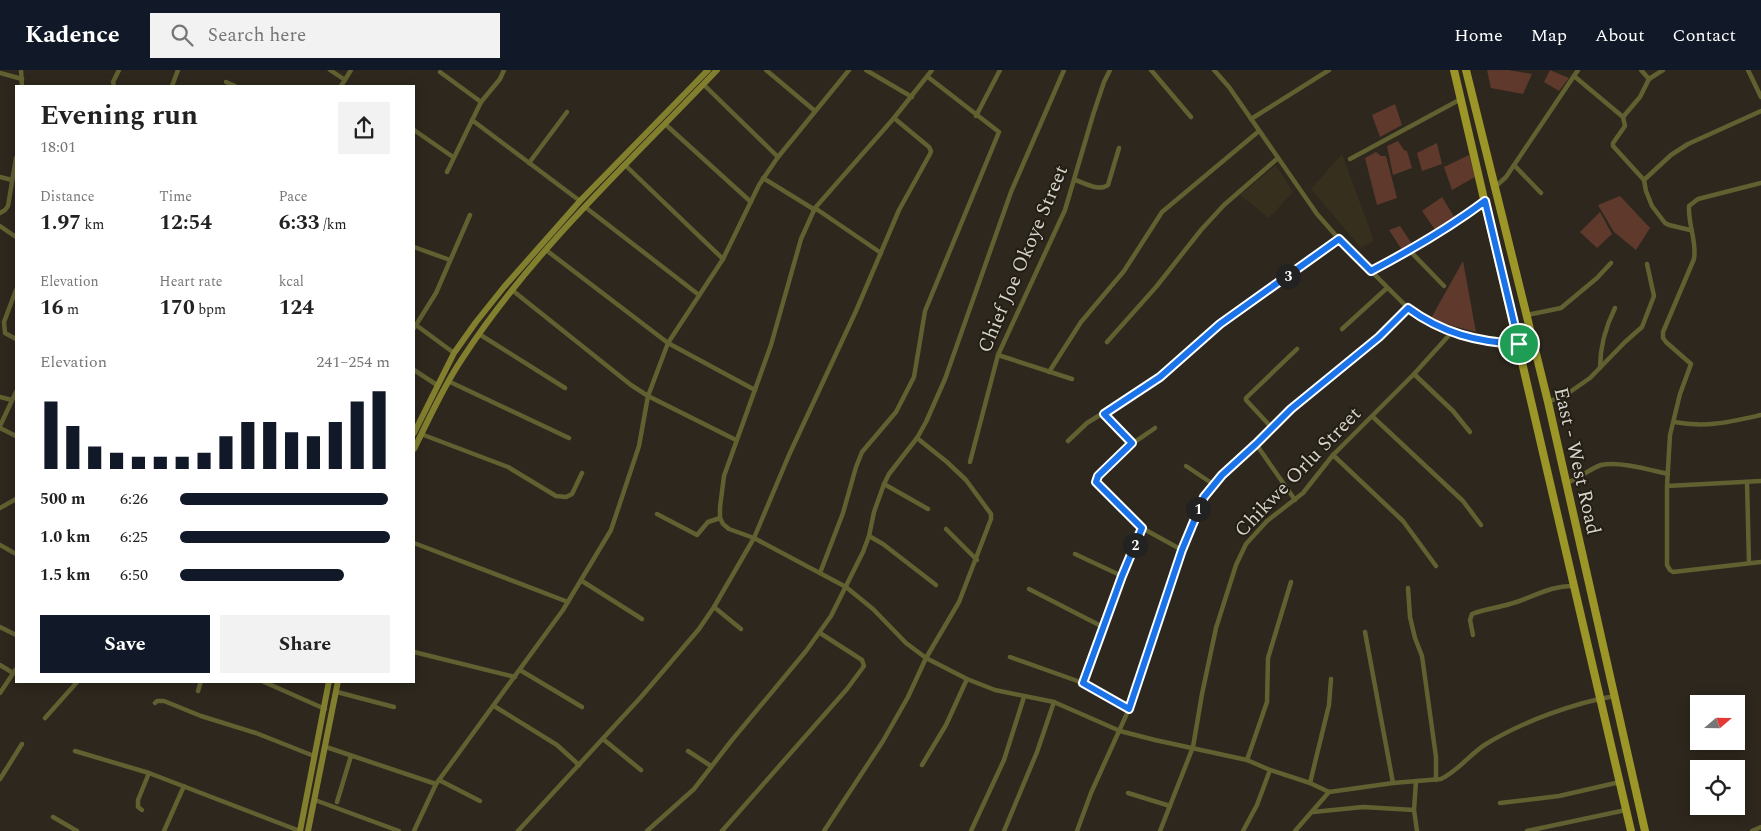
<!DOCTYPE html>
<html lang="en">
<head>
<meta charset="utf-8">
<style>
  :root { --surface:#fff; --page:#f2f2f2; --text:#222; --muted:#767676; --accent:#111827 }
  body { margin:0; font-family:Spectral,serif; background:var(--page); color:var(--text); height:100vh; display:flex; flex-direction:column; font-size:19px; white-space:nowrap }
  * { box-sizing:border-box; margin:0 }
  p { font-size:16px; color:var(--muted) }
  .icon { flex:none; width:28px; height:28px; fill:none; stroke:currentColor; stroke-width:2; stroke-linecap:round; stroke-linejoin:round }
  .map { position:relative; flex:1; overflow:hidden }
  .details { position:absolute; left:15px; top:15px; width:400px; height:598px; display:flex; flex-direction:column; background:var(--surface); border-radius:0px; box-shadow:0 2px 12px #0003 }
  .details>* { flex:none }
  .needle { width:32px; rotate:70deg }
  .controls { position:absolute; left:1690px; top:625px; display:grid; gap:10px }
  .controls a { display:grid; place-items:center; width:55px; height:55px; border-radius:0px; background:var(--surface); box-shadow:0 2px 12px #0003; font-size:25px }
  .pin { position:absolute; display:grid; place-items:center; width:42px; height:42px; color:#fff; margin:-21px; border:2px solid #fff; border-radius:50%; box-shadow:0 1px 5px #0007 }
  .km { position:absolute; width:25px; height:25px; margin:-12px; border-radius:50%; background:#222; color:#fff; font-size:14px; line-height:25px; text-align:center }
  .round { display:grid; place-items:center; flex:none; width:52px; height:52px; border-radius:0px; background:var(--page) }
  .summary { display:flex; align-items:center; justify-content:space-between; height:85px; padding:0 25px }
  h1 { font-size:28px; font-weight:700; line-height:38px }
  .metrics { display:grid; grid-template-columns:repeat(3,1fr); gap:8px; height:85px; padding:5px 25px }
  .metrics div { display:grid; align-content:center }
  .metrics b { font-size:21px; font-weight:700 }
  .metrics small { font-size:14px; font-weight:400 }
  .metrics p { font-size:14px }
  .chart { height:140px; padding:10px 25px }
  .chart p { display:flex; justify-content:space-between }
  .chart svg { width:100%; height:90px; margin-top:5px; stroke:var(--accent); stroke-width:6 }
  .button { display:flex; gap:10px; margin-top:auto; padding:10px 25px }
  .button a { flex:1; height:58px; border-radius:0px; background:var(--accent); color:#fff; font-size:20px; font-weight:700; line-height:58px; text-align:center }
  .button a+a { background:var(--page); color:var(--text) }
  ul { padding:0 25px; list-style:none; font-size:16px }
  li { display:grid; grid-template-columns:80px 60px 1fr; align-items:center; height:38px }
  li i { height:12px; border-radius:6px; background:var(--accent) }
  header { display:flex; align-items:center; gap:30px; box-sizing:border-box; height:70px; padding:0 25px; background:var(--accent); color:#fff }
  header strong { font-size:24px }
  nav { display:flex; gap:28px; margin-inline-start:auto; font-size:18px }
  .search { width:350px; height:45px; background:var(--page); display:flex; align-items:center; gap:12px; box-sizing:border-box; padding:0 18px; border-radius:0px; color:var(--muted); font-size:19px }
  .map>svg:first-child { display:block }
  .built { fill:#372f1e }
  .green { fill:#5e392c }
  .lines { fill:none; stroke-linecap:round; stroke-linejoin:round }
  .minor { stroke:#616031; stroke-width:4.5 }
  .secondary { stroke:#827f2e; stroke-width:6 }
  .primary { stroke:#9b9627; stroke-width:8 }
  .route-casing { stroke:#fff; stroke-width:10 }
  .route { stroke:#1a73e8; stroke-width:6 }
  .labels { text-anchor:middle; dominant-baseline:central; stroke-width:4; stroke-linejoin:round; paint-order:stroke }
  .street-label { font-size:20px; fill:#d5d2cb; stroke:#231e14 }
</style>
</head>
<body>
<header>
<strong>Kadence</strong>
<div class="search"><svg class="icon" aria-label="search" viewBox="0 0 24 24"><circle cx="10" cy="10" r="6"/><path d="M15 15l6 6"/></svg>Search here</div>
<nav><a>Home</a><a>Map</a><a>About</a><a>Contact</a></nav>
</header>
<div class="map">
<svg width="1761" height="761" viewBox="0 0 1761 761">
  <rect width="100%" height="100%" fill="#2d271d"/>
  <g class="built">
    <polygon points="1342,84 1374,171 1361,178 1311,119"/>
    <polygon points="1276,95 1293,122 1269,148 1240,125"/>
  </g>
  <g class="green">
    <polygon points="1487,0 1508,0 1532,4 1523,24 1491,18"/>
    <polygon points="1550,0 1569,8 1559,21 1544,12"/>
    <polygon points="1395,34 1402,55 1380,67 1372,45"/>
    <polygon points="1398,71 1404,80 1407,81 1412,98 1393,105 1387,76"/>
    <polygon points="1437,73 1442,94 1422,101 1417,83"/>
    <polygon points="1376,82 1381,86 1386,86 1397,128 1377,135 1365,88"/>
    <polygon points="1469,85 1475,107 1452,120 1444,97"/>
    <polygon points="1620,126 1650,158 1636,180 1614,162 1598,135"/>
    <polygon points="1442,127 1455,148 1436,161 1422,141"/>
    <polygon points="1600,142 1612,164 1597,178 1580,162"/>
    <polygon points="1400,156 1412,174 1402,180 1389,160"/>
    <polygon points="1463,191 1476,262 1430,250"/>
  </g>
  <g class="lines">
    <g class="minor">
      <polyline points="21,0 22,16"/>
      <polyline points="330,0 345,10"/>
      <polyline points="766,0 815,41"/>
      <polyline points="866,0 912,27"/>
      <path d="M 932,0 L 894,48 L 815,138 L 801,169 L 771,275 L 724,406 L 720,437 L 720,448 L 723,454 L 729,459 L 754,468 L 846,517 L 873,539 L 906,573 L 926,588 L 967,609 L 995,620 L 1054,632 L 1120,661 L 1155,670 L 1247,690 L 1270,700 L 1310,713 L 1329,722 L 1393,713 L 1441,709 C 1458,701 1470,684 1486,674 C 1522,652 1573,633 1615,626"/>
      <polyline points="1151,0 1191,47"/>
      <polyline points="1214,0 1229,17 1317,144 1339,169 1408,238 1426,252 1452,262 1479,269 1517,274"/>
      <polyline points="1641,0 1649,9 1663,0"/>
      <polyline points="1748,0 1761,27"/>
      <polyline points="440,2 481,32"/>
      <polyline points="0,3 22,9"/>
      <polyline points="1574,6 1623,47 1625,56 1613,73 1613,76 1644,110 1646,121 1652,136 1665,153 1669,155 1690,160"/>
      <polyline points="226,12 235,16"/>
      <polyline points="703,14 778,87"/>
      <polyline points="114,16 113,12 119,0"/>
      <polyline points="172,16 178,0"/>
      <polyline points="341,16 351,0"/>
      <polyline points="976,46 1000,0"/>
      <polyline points="1623,47 1640,27 1649,9"/>
      <polyline points="1251,49 1329,0"/>
      <polyline points="472,50 580,131"/>
      <polyline points="665,54 751,132"/>
      <polyline points="414,60 453,87"/>
      <polyline points="1350,89 1461,29"/>
      <polyline points="529,93 567,42"/>
      <polyline points="625,95 723,189"/>
      <polyline points="1514,95 1541,123"/>
      <polyline points="447,102 481,32 500,9 504,0"/>
      <polyline points="0,107 12,110"/>
      <polyline points="763,108 815,140"/>
      <path d="M 1075,110 C 1085,113 1099,122 1108,115 L 1119,78"/>
      <polyline points="1644,110 1671,85 1688,74 1761,41"/>
      <path d="M 1761,113 L 1698,129 L 1689,136 C 1688,155 1697,171 1694,189 L 1663,262 L 1663,268 L 1666,272 L 1691,294 L 1680,324 L 1670,365 L 1667,416 L 1667,495 L 1670,500 L 1673,502 L 1761,492"/>
      <polyline points="1495,117 1506,107 1578,0"/>
      <polyline points="585,137 699,225"/>
      <polyline points="815,138 881,183"/>
      <polyline points="0,143 5,140 8,136 16,88"/>
      <polyline points="0,156 16,167"/>
      <polyline points="414,177 450,190"/>
      <polyline points="546,180 668,273 755,320"/>
      <polyline points="1410,181 1444,216"/>
      <path d="M 1371,201 C 1410,180 1448,158 1484,131"/>
      <polyline points="16,220 4,252 5,263 16,269"/>
      <polyline points="512,220 631,315 648,326 736,370"/>
      <polyline points="1527,245 1561,238 1597,208 1611,193"/>
      <polyline points="414,254 416,255 436,223 470,145"/>
      <polyline points="414,258 416,255 454,283"/>
      <polyline points="1342,259 1387,218"/>
      <polyline points="479,264 565,318"/>
      <polyline points="1107,272 1156,217 1201,160 1224,135 1278,88"/>
      <polyline points="998,285 1072,309"/>
      <path d="M 1600,298 C 1600,276 1605,258 1615,238"/>
      <polyline points="414,300 437,315"/>
      <polyline points="1049,302 1081,252 1124,201 1162,142 1259,61"/>
      <polyline points="1414,304 1453,341 1470,362"/>
      <polyline points="448,311 569,368"/>
      <polyline points="0,327 12,330"/>
      <polyline points="1548,332 1567,324 1590,308 1625,272 1642,257 1654,226 1647,194"/>
      <polyline points="1104,344 1132,373"/>
      <polyline points="1373,347 1463,431 1481,455"/>
      <path d="M 1674,352 C 1706,358 1730,352 1761,345"/>
      <polyline points="0,356 16,322"/>
      <polyline points="0,358 16,366"/>
      <path d="M 1155,358 C 1137,371 1102,391 1095,412 L 1142,458 L 1182,480"/>
      <polyline points="1272,358 1246,330 1246,328 1297,279"/>
      <polyline points="421,364 508,397 556,426 566,427 572,424 582,403"/>
      <polyline points="1068,371 1087,353 1161,307 1220,254 1339,169"/>
      <polyline points="1256,374 1295,430"/>
      <polyline points="1333,385 1403,451 1436,496"/>
      <polyline points="970,392 998,285 1065,140 1093,45 1104,12 1110,0"/>
      <polyline points="1186,396 1213,414"/>
      <polyline points="1747,412 1749,493"/>
      <path d="M 1566,413 C 1579,409 1589,399 1601,395 C 1619,391 1650,400 1668,404"/>
      <polyline points="884,414 928,439"/>
      <polyline points="1667,416 1761,411"/>
      <polyline points="0,438 16,429"/>
      <polyline points="657,444 697,465 708,452 720,448"/>
      <polyline points="946,459 977,490"/>
      <polyline points="869,466 883,474 936,515"/>
      <polyline points="414,473 568,532"/>
      <polyline points="0,475 16,484"/>
      <polyline points="1075,484 1122,506"/>
      <polyline points="820,503 843,443 856,397 862,382 896,342 914,307 925,241 999,62 928,7"/>
      <polyline points="582,511 642,549"/>
      <polyline points="1408,518 1410,547 1415,568 1422,586 1436,687 1436,710"/>
      <polyline points="1029,519 1103,557"/>
      <polyline points="714,537 741,559"/>
      <polyline points="0,557 16,565"/>
      <polyline points="1365,562 1393,713"/>
      <path d="M 1473,565 L 1470,550 L 1472,544 C 1485,539 1497,538 1510,534 C 1532,528 1551,515 1574,516"/>
      <polyline points="414,582 515,607"/>
      <polyline points="1010,587 1083,613 1129,639"/>
      <polyline points="0,595 13,603"/>
      <polyline points="520,600 582,637"/>
      <polyline points="262,611 325,639"/>
      <polyline points="1083,613 1103,557 1142,458"/>
      <polyline points="198,621 201,611"/>
      <polyline points="337,622 394,637"/>
      <polyline points="0,623 16,599"/>
      <polyline points="155,633 157,631 164,631 201,646 256,663 314,686"/>
      <polyline points="494,636 557,675 579,695"/>
      <polyline points="45,648 78,611"/>
      <polyline points="603,669 641,700"/>
      <polyline points="326,677 436,714"/>
      <polyline points="75,681 149,703 300,761"/>
      <polyline points="688,681 711,696"/>
      <polyline points="1247,690 1267,632 1268,588 1291,512"/>
      <polyline points="922,695 946,655 967,609"/>
      <polyline points="0,709 22,674"/>
      <polyline points="439,710 480,731"/>
      <polyline points="1416,711 1414,740 1417,761"/>
      <polyline points="1310,713 1329,635 1331,609"/>
      <polyline points="1128,723 1170,736"/>
      <polyline points="315,730 399,761"/>
      <polyline points="337,732 351,686"/>
      <polyline points="1500,733 1559,726 1620,712"/>
      <polyline points="142,740 138,737 138,730 149,703"/>
      <polyline points="1313,742 1363,737 1414,740"/>
      <polyline points="53,747 77,761"/>
      <polyline points="164,761 184,716"/>
      <polyline points="414,761 436,714 563,540 611,460 639,376 648,326 668,273 723,189 759,115 778,87 849,0"/>
      <polyline points="518,761 641,627 699,559 714,537 754,468 789,385 856,241 899,140 930,84 931,81 929,77 894,48"/>
      <polyline points="647,761 694,719 732,670 806,581 831,546 863,482 869,466 874,442 884,414 889,404 917,368 926,352 945,309 1011,122 1064,0"/>
      <polyline points="722,761 847,619 864,596 862,590 820,563"/>
      <polyline points="824,761 883,671 908,627 926,588 959,532 991,449 991,444 966,410 947,392 917,368"/>
      <polyline points="971,761 1004,690 1024,627"/>
      <polyline points="1004,761 1037,682 1054,632"/>
      <polyline points="1077,761 1091,723 1129,639 1182,480 1203,427 1222,405 1256,374 1291,339 1379,267 1408,238"/>
      <polyline points="1160,761 1193,677 1202,624 1216,558 1236,495 1246,474 1267,451 1303,423 1333,385 1414,304 1452,262"/>
      <polyline points="1243,761 1257,735 1270,700"/>
      <polyline points="1295,761 1329,722"/>
      <polyline points="1527,761 1626,740"/>
      <polyline points="1752,761 1761,757"/>
    </g>
    <g class="secondary">
      <polyline points="414,363 454,283 476,252 504,217 580,131 708,0"/>
      <path d="M 414,379 C 429,349 443,317 462,289 C 532,181 629,93 717,0"/>
      <polyline points="300,761 329,611"/>
      <polyline points="308,761 338,611"/>
    </g>
    <g class="primary">
      <polyline points="1454,0 1631,761"/>
      <polyline points="1466,0 1548,332 1645,761"/>
    </g>
  </g>
  <g class="lines">
    <defs>
      <path id="route" d="M 1485,131 L 1519,274 C 1477,272 1442,263 1408,238 L 1379,267 L 1291,339 L 1256,374 L 1222,405 L 1204,427 L 1182,480 L 1129,639 L 1083,613 L 1122,506 L 1142,458 L 1096,412 L 1098,406 L 1132,373 L 1104,344 L 1160,307 L 1220,254 L 1339,169 L 1371,201 C 1411,180 1449,158 1485,131 Z"/>
    </defs>
    <use href="#route" class="route-casing"/>
    <use href="#route" class="route"/>
  </g>
  <g class="labels">
    <g class="street-label">
      <text transform="translate(1023 189) rotate(-67)">Chief Joe Okoye Street</text>
      <text transform="translate(1577 391) rotate(77)">East - West Road</text>
      <text transform="translate(1298 402) rotate(-46)">Chikwe Orlu Street</text>
    </g>
  </g>
</svg>
<div class="controls">
<a><svg class="needle" viewBox="-14 -14 28 28"><path d="M0-13l5 13h-10z" fill="#e53935"/><path d="M0 13l5-13h-10z" fill="#767676"/></svg></a>
<a><svg class="icon" aria-label="locate" viewBox="0 0 24 24"><circle cx="12" cy="12" r="6"/><path d="M12 2v4M12 18v4M2 12h4M18 12h4"/></svg></a>
</div>
<div class="pin" style="left:1519px;top:274px;background:#1e9e55"><svg class="icon" aria-label="arrive" viewBox="0 0 24 24"><path d="M6 21V4h12l-3 4 3 4H6"/></svg></div>
<b class="km" style="left:1198px;top:439px">1</b>
<b class="km" style="left:1135px;top:475px">2</b>
<b class="km" style="left:1288px;top:206px">3</b>
<section class="details">
<div class="summary"><div><h1>Evening run</h1><p>18:01</p></div><a class="round"><svg class="icon" aria-label="share" viewBox="0 0 24 24"><path d="M12 15V3M7 8l5-5 5 5M5 13v7h14v-7"/></svg></a></div>
<div class="metrics">
<div><p>Distance</p><b>1.97<small> km</small></b></div>
<div><p>Time</p><b>12:54</b></div>
<div><p>Pace</p><b>6:33<small> /km</small></b></div>
</div>
<div class="metrics">
<div><p>Elevation</p><b>16<small> m</small></b></div>
<div><p>Heart rate</p><b>170<small> bpm</small></b></div>
<div><p>kcal</p><b>124</b></div>
</div>
<div class="chart"><p><span>Elevation</span>241–254 m</p>
<svg viewBox="0 0 160 44" preserveAspectRatio="none"><path d="M5 44V11M15 44V23M25 44V33M35 44V36M45 44V38M55 44V38M65 44V38M75 44V36M85 44V28M95 44V21M105 44V21M115 44V26M125 44V28M135 44V21M145 44V11M155 44V6"/></svg>
</div>
<ul>
<li><b>500 m</b>6:26<i style="width:99%"></i></li>
<li><b>1.0 km</b>6:25<i style="width:100%"></i></li>
<li><b>1.5 km</b>6:50<i style="width:78%"></i></li>
</ul>
<div class="button"><a>Save</a><a>Share</a></div>
</section>
</div>
</body>
</html>
